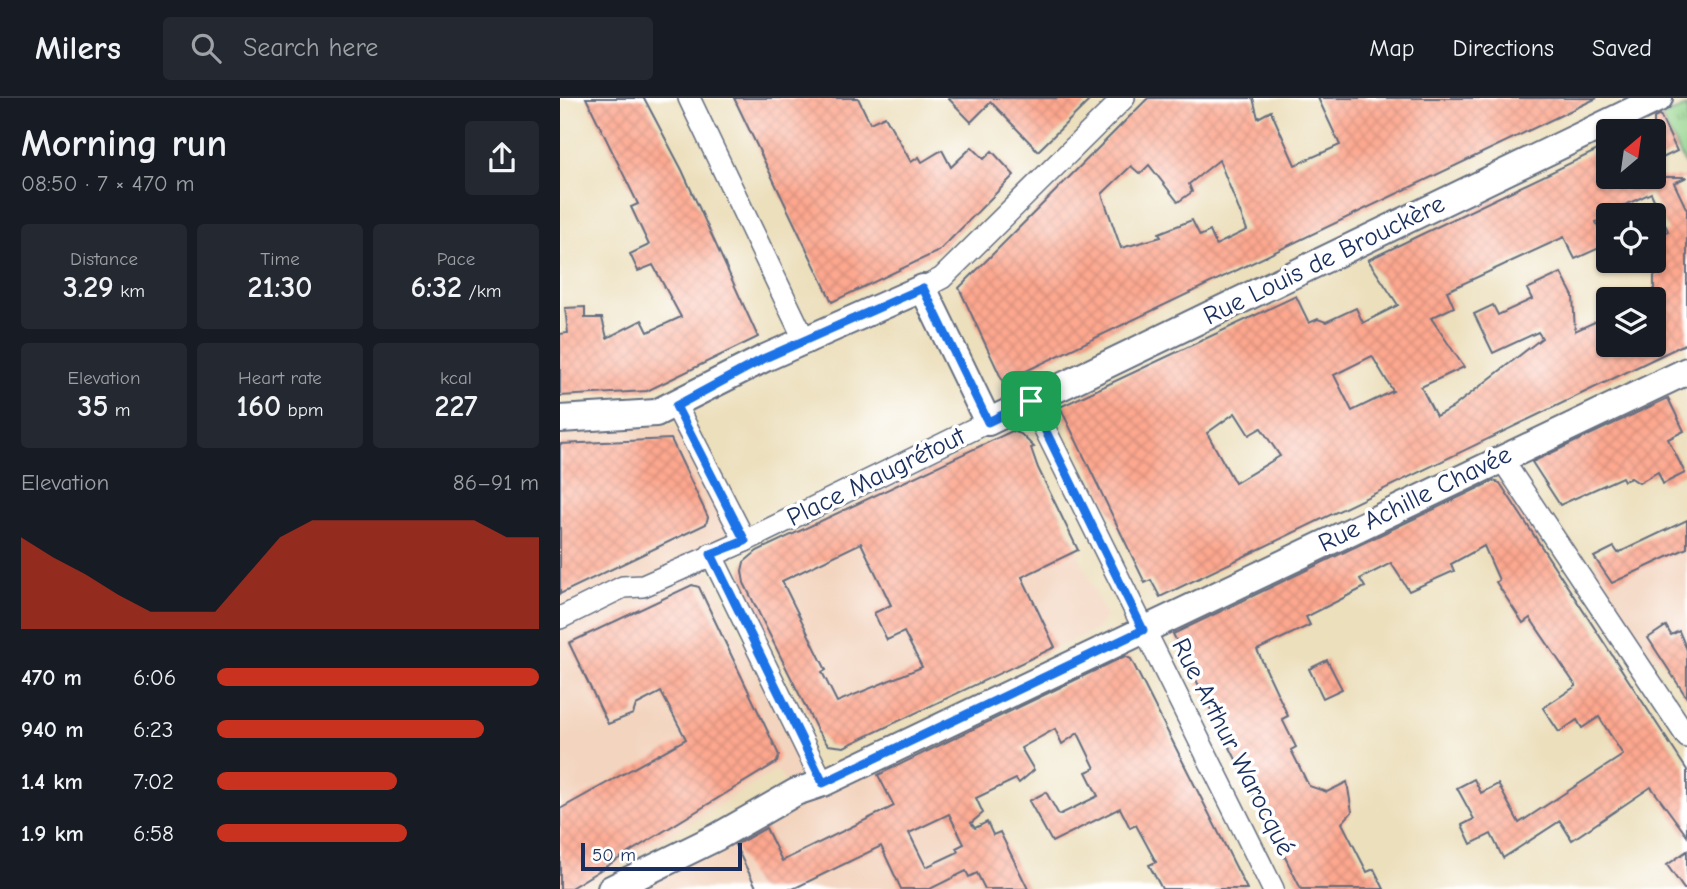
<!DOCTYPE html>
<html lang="en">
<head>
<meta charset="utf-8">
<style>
  :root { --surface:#171b24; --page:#242831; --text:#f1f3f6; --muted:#9ea1a6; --line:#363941; --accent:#c8321e }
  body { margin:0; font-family:"Comic Neue",sans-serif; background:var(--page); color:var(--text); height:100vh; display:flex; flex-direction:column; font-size:26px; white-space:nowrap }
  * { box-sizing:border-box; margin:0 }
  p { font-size:23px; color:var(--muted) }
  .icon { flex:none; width:38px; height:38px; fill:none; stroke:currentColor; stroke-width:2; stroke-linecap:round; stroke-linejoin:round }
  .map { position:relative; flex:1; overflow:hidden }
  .sheet { display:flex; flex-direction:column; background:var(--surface); width:560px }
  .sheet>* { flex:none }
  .needle { width:46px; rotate:29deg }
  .fabs { position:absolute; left:1036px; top:21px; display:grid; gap:14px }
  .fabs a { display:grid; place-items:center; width:70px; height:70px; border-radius:7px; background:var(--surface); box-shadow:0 2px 5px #0004; font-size:35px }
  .scale { position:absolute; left:21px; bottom:18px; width:161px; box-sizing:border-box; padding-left:7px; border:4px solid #1b2f5e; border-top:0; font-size:19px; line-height:24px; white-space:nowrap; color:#1b2f5e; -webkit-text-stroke:5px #fff; paint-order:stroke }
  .pin { position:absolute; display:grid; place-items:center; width:60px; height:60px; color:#fff; margin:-30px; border-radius:14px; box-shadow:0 4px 10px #0006 }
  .round { display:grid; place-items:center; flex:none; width:74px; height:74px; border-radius:7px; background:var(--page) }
  .head { display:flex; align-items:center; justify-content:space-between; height:119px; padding:0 21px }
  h1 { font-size:38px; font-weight:700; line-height:52px }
  .stats { display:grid; grid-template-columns:repeat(3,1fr); gap:10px; height:119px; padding:7px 21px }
  .stats div { display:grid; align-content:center; border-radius:7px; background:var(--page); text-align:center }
  .stats b { font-size:30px; font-weight:700 }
  .stats small { font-size:19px; font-weight:400 }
  .stats p { font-size:19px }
  .chart { height:196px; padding:14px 21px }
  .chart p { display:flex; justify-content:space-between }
  .chart svg { width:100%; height:126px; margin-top:7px; fill:var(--accent); opacity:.7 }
  ul { padding:0 21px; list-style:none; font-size:23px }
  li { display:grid; grid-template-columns:112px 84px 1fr; align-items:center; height:52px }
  li i { height:18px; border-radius:9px; background:var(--accent) }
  header { display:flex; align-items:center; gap:42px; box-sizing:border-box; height:98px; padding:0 35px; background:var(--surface); border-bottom:2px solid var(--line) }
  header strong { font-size:33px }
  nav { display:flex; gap:38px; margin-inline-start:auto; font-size:24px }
  .search { width:490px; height:63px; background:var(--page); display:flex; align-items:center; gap:18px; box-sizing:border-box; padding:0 24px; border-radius:7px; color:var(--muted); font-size:26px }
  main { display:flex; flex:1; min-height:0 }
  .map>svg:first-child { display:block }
  .built { fill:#f3d4be }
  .park { fill:url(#park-tufts); stroke:#568072; stroke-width:2 }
  .building { fill:url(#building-cross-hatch); fill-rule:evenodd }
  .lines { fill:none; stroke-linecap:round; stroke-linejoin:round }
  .minor-casing { stroke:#646d7f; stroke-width:24 }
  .tertiary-casing { stroke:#646d7f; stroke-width:30 }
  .minor { stroke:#fff; stroke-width:21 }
  .tertiary { stroke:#fff; stroke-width:26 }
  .route-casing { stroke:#fff; stroke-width:14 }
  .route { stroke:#1a73e8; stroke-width:9 }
  .labels { text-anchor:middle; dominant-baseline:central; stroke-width:7; stroke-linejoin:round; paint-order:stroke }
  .street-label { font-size:26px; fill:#1b2f5e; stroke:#fff }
</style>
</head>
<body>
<header>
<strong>Milers</strong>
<div class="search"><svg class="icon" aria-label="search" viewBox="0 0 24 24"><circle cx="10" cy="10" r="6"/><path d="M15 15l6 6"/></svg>Search here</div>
<nav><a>Map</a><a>Directions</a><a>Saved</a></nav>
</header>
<main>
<section class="sheet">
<div class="head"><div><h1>Morning run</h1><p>08:50 · 7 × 470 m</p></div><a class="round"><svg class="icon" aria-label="share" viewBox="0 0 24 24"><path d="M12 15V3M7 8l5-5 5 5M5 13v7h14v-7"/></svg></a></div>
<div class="stats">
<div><p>Distance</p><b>3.29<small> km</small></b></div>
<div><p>Time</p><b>21:30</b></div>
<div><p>Pace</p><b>6:32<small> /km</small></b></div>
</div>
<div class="stats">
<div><p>Elevation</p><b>35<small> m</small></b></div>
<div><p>Heart rate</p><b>160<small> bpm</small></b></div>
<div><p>kcal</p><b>227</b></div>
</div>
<div class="chart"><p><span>Elevation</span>86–91 m</p>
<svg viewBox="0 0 160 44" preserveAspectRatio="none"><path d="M0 44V12L10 19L20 25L30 32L40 38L50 38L60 38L70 25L80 12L90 6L100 6L110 6L120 6L130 6L140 6L150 12L160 12V44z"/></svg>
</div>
<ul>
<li><b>470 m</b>6:06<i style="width:100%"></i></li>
<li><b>940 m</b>6:23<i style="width:83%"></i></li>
<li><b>1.4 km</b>7:02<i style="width:56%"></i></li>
<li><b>1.9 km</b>6:58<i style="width:59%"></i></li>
</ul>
</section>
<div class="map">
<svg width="1127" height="791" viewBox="0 0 1127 791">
  <defs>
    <pattern id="park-tufts" width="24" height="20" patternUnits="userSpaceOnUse" patternTransform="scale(1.75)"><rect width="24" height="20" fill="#91d187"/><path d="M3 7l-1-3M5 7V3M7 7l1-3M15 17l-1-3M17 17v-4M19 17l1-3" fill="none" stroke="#76aa72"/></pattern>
    <pattern id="building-cross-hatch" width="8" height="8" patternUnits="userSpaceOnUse" patternTransform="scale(1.75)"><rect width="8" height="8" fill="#fda78e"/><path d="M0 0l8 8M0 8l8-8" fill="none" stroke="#d8907d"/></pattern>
  </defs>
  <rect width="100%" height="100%" fill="#fff"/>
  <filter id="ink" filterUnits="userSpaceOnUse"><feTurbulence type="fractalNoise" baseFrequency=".0143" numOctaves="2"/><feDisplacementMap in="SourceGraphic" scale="14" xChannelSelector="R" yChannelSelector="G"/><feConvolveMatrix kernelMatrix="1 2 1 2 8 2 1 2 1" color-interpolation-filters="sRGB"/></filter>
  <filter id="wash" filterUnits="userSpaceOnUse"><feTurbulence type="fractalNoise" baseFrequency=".00686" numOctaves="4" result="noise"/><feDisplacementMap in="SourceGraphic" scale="28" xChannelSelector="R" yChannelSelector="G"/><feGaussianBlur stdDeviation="1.57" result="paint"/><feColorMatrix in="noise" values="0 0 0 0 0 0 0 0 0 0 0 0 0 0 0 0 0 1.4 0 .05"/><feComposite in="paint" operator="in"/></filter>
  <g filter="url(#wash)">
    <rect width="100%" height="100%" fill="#ecdfbc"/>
    <g class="built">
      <polygon points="95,327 115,328 172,434 145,465 243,669 238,680 227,688 217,672 23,791 0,791 0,332"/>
      <polygon points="452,333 461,336 469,345 546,518 538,531 473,560 420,449 391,464 350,381"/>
      <polygon points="285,412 331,507 327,542 344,534 368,544 367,593 374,607 277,650 268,647 259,636 184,485 182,473 190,457"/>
      <polygon points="1127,424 1127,547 1095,563 1031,468"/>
      <polygon points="358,650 426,791 85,791 189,728"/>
    </g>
    <polygon class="park" points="1127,9 1127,70 1101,19"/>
    <g id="blocks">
      <g class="building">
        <polygon points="26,0 84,0 122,72 198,239 87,293 0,298 0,236 8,235 5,210 25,209 25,220 42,220 47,240 82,222 88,234 121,219 93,167 78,173 70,156 89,147 71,109 78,106"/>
        <polygon points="174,0 298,0 310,25 325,18 351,64 359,59 362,64 382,52 391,69 412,49 424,61 432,53 454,77 379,153 272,204"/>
        <polygon points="388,0 532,0 478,53 431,4 411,24"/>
        <path d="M 588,0 L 693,0 L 698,20 L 711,13 L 735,67 L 780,47 L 758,0 L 1037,0 L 443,284 L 399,190 ZM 659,62 L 687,132 L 656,147 L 650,133 L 640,138 L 632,122 L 599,135 L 601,139 L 561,150 L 542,96 L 571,68 L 580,76 L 589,67 L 618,104 L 632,94 L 629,86 Z"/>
        <polygon points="1100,17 1117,53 1094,64 1094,20"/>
        <path d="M 1048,47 L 1048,84 L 1059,79 L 1127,79 L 1114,85 L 1127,112 L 1127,245 L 600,499 L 591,482 L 585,485 L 500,309 L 736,198 L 749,225 L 758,221 L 766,224 L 796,210 L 803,225 L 838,207 L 808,162 ZM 1091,95 L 1108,133 L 1094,140 L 1094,151 L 1104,173 L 1094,178 L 1094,247 L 1048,247 L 1048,218 L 1015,233 L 1013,198 L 1001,175 L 967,191 L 972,201 L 938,217 L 933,207 L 914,216 L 933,255 L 978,234 L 982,240 L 892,310 L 876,318 L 861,289 L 904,269 L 871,220 L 894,209 L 887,193 L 1004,139 L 1015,161 L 1046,147 L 1036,124 L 1056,115 L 1054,112 ZM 812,258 L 833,293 L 792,313 L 774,277 ZM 675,315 L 689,337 L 701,330 L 720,358 L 675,385 L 647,335 Z"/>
        <polygon points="1108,300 1124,333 1108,341 1125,375 1103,386 1098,374 1079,385 1071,380 1064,383 1062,379 1000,407 972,364"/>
        <path d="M 452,333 L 461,336 L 474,349 L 471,350 L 478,370 L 518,452 L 462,479 L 495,549 L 284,649 L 268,647 L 257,632 L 184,485 L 182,473 L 184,464 L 197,453 ZM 301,445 L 331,507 L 314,515 L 327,542 L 344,534 L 362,569 L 277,604 L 262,574 L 266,572 L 222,483 Z"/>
        <polygon points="111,341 148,419 146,426 0,496 0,346"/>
        <polygon points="933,383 940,385 1127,672 1127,738 1091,689 1012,742 1000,723 943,760 931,736 911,746 902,727 914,721 897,690 914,681 921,695 938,686 959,725 1063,657 1039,619 1022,630 1017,622 999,634 983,610 1016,588 970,520 963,525 936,484 939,482 924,448 891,466 894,473 849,493 831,465 800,481 805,489 746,519 750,527 697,552 728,618 722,621 736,649 731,652 749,688 767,694 787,684 792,714 782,725 807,774 814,771 824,791 741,791 613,536"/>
        <polygon points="1127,422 1127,450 1052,485 1034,459 1054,449 1058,455"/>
        <polygon points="132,487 139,489 165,544 219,657 217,664 9,791 0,791 0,711 126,641 101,594 76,607 73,616 48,626 9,545"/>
        <polygon points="1106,528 1111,537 1119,533 1127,552 1127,600 1088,540"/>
        <path d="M 565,558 L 571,561 L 687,791 L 602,791 L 589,767 L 596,764 L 576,727 L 570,730 L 560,710 L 492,744 L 469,703 L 486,694 L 499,717 L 538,698 L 526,674 L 535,670 L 518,635 L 502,646 L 495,631 L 461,650 L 474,672 L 459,685 L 456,681 L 416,700 L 423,715 L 411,725 L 415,730 L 427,724 L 433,737 L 440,734 L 468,791 L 425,791 L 417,775 L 409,779 L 406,773 L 370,791 L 341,791 L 321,748 L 233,791 L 197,791 L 175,747 L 206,730 L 222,763 L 334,708 L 318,677 ZM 389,716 L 404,746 L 396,750 L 398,754 L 366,769 L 349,735 Z"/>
        <polygon points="767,562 782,591 763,600 749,571"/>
        <polygon points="1127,753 1127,791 1124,791 1107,767"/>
      </g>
    </g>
  </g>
  <g filter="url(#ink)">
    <use href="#blocks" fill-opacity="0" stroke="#646d7f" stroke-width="2"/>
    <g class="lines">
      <defs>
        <g id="minor">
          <polyline points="129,0 246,245"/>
          <polyline points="363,190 382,180 564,0"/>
          <polyline points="471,303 713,791"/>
          <polyline points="116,308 185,443"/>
          <polyline points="941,360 1127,639"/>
          <polyline points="151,456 263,685"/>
          <polyline points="0,520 63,489 83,488 185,443 428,324"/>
        </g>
        <g id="tertiary">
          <polyline points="0,321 96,315 205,260 363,190 428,324 1099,0"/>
          <polyline points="51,791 157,739 236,694 263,685 1127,273"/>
        </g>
      </defs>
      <use href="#minor" class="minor-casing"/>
      <use href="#tertiary" class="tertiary-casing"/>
      <use href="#minor" class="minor"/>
      <use href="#tertiary" class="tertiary"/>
    </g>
  </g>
  <g class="lines" filter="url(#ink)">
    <defs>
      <polygon id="route" points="363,190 428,324 471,303 583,532 263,685 151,456 185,443 116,308 205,260"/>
    </defs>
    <use href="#route" class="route-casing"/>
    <use href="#route" class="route"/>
  </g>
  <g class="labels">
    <g class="street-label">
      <text transform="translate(764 162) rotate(-26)">Rue Louis de Brouckère</text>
      <text transform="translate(316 379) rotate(-26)">Place Maugrétout</text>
      <text transform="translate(855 401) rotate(-26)">Rue Achille Chavée</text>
      <text transform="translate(673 649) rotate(63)">Rue Arthur Warocqué</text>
    </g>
  </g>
</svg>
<div class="fabs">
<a><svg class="needle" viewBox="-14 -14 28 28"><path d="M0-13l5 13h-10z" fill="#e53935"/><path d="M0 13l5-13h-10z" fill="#9ea1a6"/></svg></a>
<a><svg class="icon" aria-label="locate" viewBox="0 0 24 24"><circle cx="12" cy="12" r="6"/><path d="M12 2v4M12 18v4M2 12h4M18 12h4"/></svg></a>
<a><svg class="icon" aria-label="layers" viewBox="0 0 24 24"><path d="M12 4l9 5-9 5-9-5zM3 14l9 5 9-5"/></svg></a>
</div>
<div class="scale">50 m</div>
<div class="pin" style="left:471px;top:303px;background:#1e9e55"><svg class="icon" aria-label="arrive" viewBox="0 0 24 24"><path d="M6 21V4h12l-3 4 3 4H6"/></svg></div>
</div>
</main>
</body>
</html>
